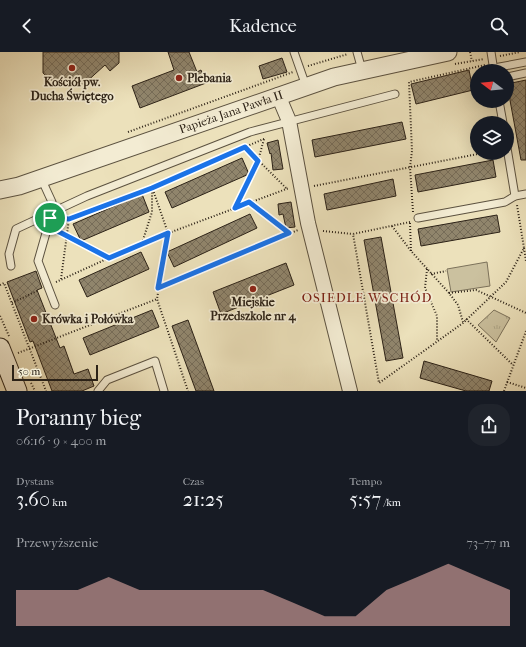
<!DOCTYPE html>
<html lang="pl">
<head>
<meta charset="utf-8">
<style>
  :root { --surface:#171b24; --page:#20242c; --text:#f1f3f6; --muted:#9ea1a6; --accent:#c59692 }
  body { margin:0; font-family:"IM FELL French Canon",serif; background:var(--page); color:var(--text); height:100vh; display:flex; flex-direction:column; font-size:15px; white-space:nowrap }
  * { box-sizing:border-box; margin:0 }
  p { font-size:13px; color:var(--muted) }
  .icon { flex:none; width:22px; height:22px; fill:none; stroke:currentColor; stroke-width:2; stroke-linecap:round; stroke-linejoin:round }
  .map { position:relative; height:339px; overflow:hidden }
  .sheet { display:flex; flex-direction:column; background:var(--surface); flex:1 }
  .sheet>* { flex:none }
  .needle { width:26px; rotate:286deg }
  .tools { position:absolute; left:470px; top:12px; display:grid; gap:8px }
  .tools a { display:grid; place-items:center; width:44px; height:44px; border-radius:50%; background:var(--surface); box-shadow:0 4px 16px #0002; font-size:20px }
  .scale { position:absolute; left:12px; bottom:10px; width:86px; box-sizing:border-box; padding-left:4px; border:2px solid #2c2217; border-top:0; font-size:11px; line-height:14px; white-space:nowrap; color:#2c2217; -webkit-text-stroke:3px #f3ecd3; paint-order:stroke }
  .pin { position:absolute; display:grid; place-items:center; width:34px; height:34px; color:#fff; margin:-17px; border:2px solid #fff; border-radius:50%; box-shadow:0 1px 4px #0007 }
  .round { display:grid; place-items:center; flex:none; width:42px; height:42px; border-radius:16px; background:var(--page) }
  .head { display:flex; align-items:center; justify-content:space-between; height:68px; padding:0 16px }
  h1 { font-size:22px; font-weight:600; line-height:30px }
  .figures { display:grid; grid-template-columns:repeat(3,1fr); gap:6px; height:68px; padding:4px 16px }
  .figures div { display:grid; align-content:center }
  .figures b { font-size:20px; font-weight:600 }
  .figures small { font-size:11px; font-weight:400 }
  .figures p { font-size:11px }
  .chart { height:112px; padding:8px 16px }
  .chart p { display:flex; justify-content:space-between }
  .chart svg { width:100%; height:72px; margin-top:4px; fill:var(--accent); opacity:.7 }
  header { display:flex; justify-content:space-between; align-items:center; height:52px; padding:0 16px; background:var(--surface); font-size:18px; font-weight:600 }
  .map>svg:first-child { display:block }
  .grass { fill:#cbc19f; stroke:#7c725b }
  .park { fill:url(#park-tufts); stroke:#7c725b }
  .building { fill:url(#building-cross-hatch); stroke:#2c2217 }
  .lines { fill:none; stroke-linecap:round; stroke-linejoin:round }
  .service-casing { stroke:#5c5240; stroke-width:9 }
  .minor-casing { stroke:#5c5240; stroke-width:16 }
  .tertiary-casing { stroke:#5c5240; stroke-width:19 }
  .secondary-casing { stroke:#2c2217; stroke-width:21 }
  .path { stroke:#2c2217; stroke-width:2; stroke-dasharray:1 2; stroke-linecap:butt }
  .service { stroke:#f3ecd3; stroke-width:7 }
  .minor { stroke:#f3ecd3; stroke-width:14 }
  .tertiary { stroke:#f3ecd3; stroke-width:17 }
  .secondary { stroke:#f3ecd3; stroke-width:19 }
  .route-casing { stroke:#fff; stroke-width:8 }
  .route { stroke:#1a73e8; stroke-width:5 }
  .poi-dot { fill:#8f2418; stroke:#f3ecd3; stroke-width:1.5 }
  .labels { text-anchor:middle; dominant-baseline:central; stroke-width:3.5; stroke-linejoin:round; paint-order:stroke }
  .poi-label { font-size:12px; font-weight:bold; fill:#2c2217; stroke:#f3ecd3; text-anchor:start }
  .street-label { font-size:12px; fill:#2c2217; stroke:#f3ecd3 }
  .neighbourhood-label { font-size:13px; letter-spacing:1px; fill:#7a1f14; stroke:#f3ecd3 }
</style>
</head>
<body>
<header><svg class="icon" aria-label="back" viewBox="0 0 24 24"><path d="M15 5l-7 7 7 7"/></svg>Kadence<svg class="icon" aria-label="search" viewBox="0 0 24 24"><circle cx="10" cy="10" r="6"/><path d="M15 15l6 6"/></svg></header>
<div class="map">
<svg width="526" height="339" viewBox="0 0 526 339">
  <defs>
    <pattern id="park-tufts" width="24" height="20" patternUnits="userSpaceOnUse"><rect width="24" height="20" fill="#cbc19f"/><path d="M3 7l-1-3M5 7V3M7 7l1-3M15 17l-1-3M17 17v-4M19 17l1-3" fill="none" stroke="#aea688"/></pattern>
    <pattern id="building-cross-hatch" width="8" height="8" patternUnits="userSpaceOnUse"><rect width="8" height="8" fill="#90856c"/><path d="M0 0l8 8M0 8l8-8" fill="none" stroke="#766c58"/></pattern>
  </defs>
  <rect width="100%" height="100%" fill="#ece1bb"/>
  <filter id="stains"><feTurbulence type="fractalNoise" baseFrequency=".005" numOctaves="4"/><feColorMatrix values="0 0 0 0 .2 0 0 0 0 .09 0 0 0 0 .02 0 0 0 .5 -.17"/></filter>
  <radialGradient id="worn" r=".72"><stop offset=".6" stop-color="#630" stop-opacity="0"/><stop offset="1" stop-color="#630" stop-opacity=".3"/></radialGradient>
  <polygon class="grass" points="487,210 490,234 451,240 447,217"/>
  <polygon class="park" points="494,258 510,266 496,290 478,273"/>
  <g class="building">
    <polygon points="43,0 119,0 119,11 110,19 105,13 84,32 52,32 52,29 43,21"/>
    <polygon points="168,0 189,0 197,20 201,18 206,31 140,56 132,34 174,18"/>
    <polygon points="282,6 287,20 263,27 259,14"/>
    <polygon points="469,18 473,38 416,52 411,32"/>
    <polygon points="526,28 526,108 521,108 507,32"/>
    <polygon points="402,70 406,87 315,105 312,88"/>
    <polygon points="278,88 283,117 273,118 271,101 270,102 267,91"/>
    <polygon points="242,106 249,122 172,156 165,140"/>
    <polygon points="493,108 496,125 418,140 415,123"/>
    <polygon points="393,127 396,144 327,158 324,142"/>
    <polygon points="142,142 149,160 81,189 73,172"/>
    <polygon points="291,150 295,175 286,176 283,162 279,163 278,152"/>
    <polygon points="250,162 257,176 174,215 167,200"/>
    <polygon points="497,163 500,180 421,194 418,177"/>
    <polygon points="381,185 403,306 386,309 364,188"/>
    <polygon points="141,200 149,217 87,245 79,228"/>
    <polygon points="286,211 294,233 221,262 213,240"/>
    <polygon points="36,219 42,236 37,238 60,296 64,294 74,322 88,317 94,334 82,339 52,339 33,289 30,290 7,230"/>
    <polygon points="152,258 159,275 90,303 83,286"/>
    <polygon points="188,268 214,339 196,339 172,274"/>
    <polygon points="424,309 492,329 489,339 466,339 420,326"/>
  </g>
  <g class="lines">
    <defs>
      <g id="service">
        <polyline points="294,0 306,34"/>
        <polyline points="357,0 362,18"/>
        <polyline points="491,0 494,19"/>
        <polyline points="494,16 526,10"/>
        <polyline points="507,25 526,21"/>
        <polyline points="499,49 503,71"/>
        <polyline points="507,96 515,144"/>
        <polyline points="41,126 52,150 52,160 38,209 55,253"/>
        <polyline points="418,166 505,150 515,144 526,142"/>
        <polyline points="11,214 9,202 16,177 87,144 250,80 395,42"/>
        <polyline points="98,339 107,328 155,309 164,339"/>
      </g>
      <polyline id="minor" points="278,43 289,69 308,171 350,339"/>
      <polyline id="tertiary" points="0,138 19,134 334,25 448,0"/>
      <polyline id="secondary" points="0,296 17,339"/>
    </defs>
    <use href="#service" class="service-casing"/>
    <use href="#minor" class="minor-casing"/>
    <use href="#tertiary" class="tertiary-casing"/>
    <use href="#secondary" class="secondary-casing"/>
    <g class="path">
      <polyline points="470,0 472,9"/>
      <polyline points="500,4 520,0"/>
      <polyline points="455,12 484,7"/>
      <polyline points="308,14 348,2"/>
      <polyline points="128,80 293,20"/>
      <polyline points="245,95 286,136"/>
      <polyline points="314,134 483,101"/>
      <polyline points="249,150 289,181"/>
      <polyline points="235,154 258,109 264,87"/>
      <polyline points="413,160 410,115 412,99 409,30 485,13"/>
      <polyline points="60,167 69,167 152,135 266,86"/>
      <polyline points="410,170 353,182 379,331 463,271 506,230 524,196 517,153"/>
      <polyline points="410,171 411,199"/>
      <polyline points="392,174 411,199 449,241 458,253 463,270"/>
      <polyline points="56,178 109,206"/>
      <polyline points="323,179 353,182"/>
      <polyline points="142,191 152,160 152,135 168,181 157,247 188,339"/>
      <polyline points="524,196 526,209"/>
      <polyline points="427,217 425,236 437,264 437,289"/>
      <polyline points="431,222 446,219"/>
      <polyline points="61,227 69,167"/>
      <polyline points="56,230 142,191 289,136"/>
      <polyline points="0,233 4,231 46,339"/>
      <polyline points="158,236 298,178"/>
      <polyline points="449,241 476,238 526,261"/>
      <polyline points="12,251 39,238"/>
      <polyline points="0,264 9,284"/>
      <polyline points="466,267 513,313"/>
      <polyline points="18,301 157,247"/>
      <polyline points="507,330 526,336"/>
      <polyline points="31,331 35,339"/>
      <polyline points="504,339 526,279"/>
    </g>
    <use href="#service" class="service"/>
    <use href="#minor" class="minor"/>
    <use href="#tertiary" class="tertiary"/>
    <use href="#secondary" class="secondary"/>
  </g>
  <g class="lines">
    <defs>
      <polygon id="route" points="245,95 258,109 235,156 249,150 289,181 158,236 168,181 109,206 48,174 50,166 69,167 152,136"/>
    </defs>
    <use href="#route" class="route-casing"/>
    <use href="#route" class="route"/>
  </g>
  <g class="poi-dot">
    <circle cx="72" cy="16" r="4"/>
    <circle cx="179" cy="26" r="4"/>
    <circle cx="253" cy="237" r="4"/>
    <circle cx="34" cy="267" r="4"/>
  </g>
  <g class="labels">
    <g class="poi-label">
      <text x="187" y="26">Plebania</text>
      <text x="72" y="30" text-anchor="middle">Kościół pw.<tspan x="72" dy="14">Ducha Świętego</tspan></text>
      <text x="253" y="250" text-anchor="middle">Miejskie<tspan x="253" dy="14">Przedszkole nr 4</tspan></text>
      <text x="42" y="267">Krówka i Połówka</text>
    </g>
    <g class="street-label">
      <text transform="translate(231 60) rotate(-19)">Papieża Jana Pawła II</text>
    </g>
    <g class="neighbourhood-label">
      <text x="367" y="245">OSIEDLE WSCHÓD</text>
    </g>
  </g>
  <rect width="100%" height="100%" filter="url(#stains)"/>
  <rect width="100%" height="100%" fill="url(#worn)"/>
</svg>
<div class="tools">
<a><svg class="needle" viewBox="-14 -14 28 28"><path d="M0-13l5 13h-10z" fill="#e53935"/><path d="M0 13l5-13h-10z" fill="#9ea1a6"/></svg></a>
<a><svg class="icon" aria-label="layers" viewBox="0 0 24 24"><path d="M12 4l9 5-9 5-9-5zM3 14l9 5 9-5"/></svg></a>
</div>
<div class="scale">50 m</div>
<div class="pin" style="left:50px;top:166px;background:#1e9e55"><svg class="icon" aria-label="arrive" viewBox="0 0 24 24"><path d="M6 21V4h12l-3 4 3 4H6"/></svg></div>
</div>
<section class="sheet">
<div class="head"><div><h1>Poranny bieg</h1><p>06:16 · 9 × 400 m</p></div><a class="round"><svg class="icon" aria-label="share" viewBox="0 0 24 24"><path d="M12 15V3M7 8l5-5 5 5M5 13v7h14v-7"/></svg></a></div>
<div class="figures">
<div><p>Dystans</p><b>3.60<small> km</small></b></div>
<div><p>Czas</p><b>21:25</b></div>
<div><p>Tempo</p><b>5:57<small> /km</small></b></div>
</div>
<div class="chart"><p><span>Przewyższenie</span>73–77 m</p>
<svg viewBox="0 0 160 44" preserveAspectRatio="none"><path d="M0 44V22L10 22L20 22L30 14L40 22L50 22L60 22L70 22L80 22L90 30L100 38L110 38L120 22L130 14L140 6L150 14L160 22V44z"/></svg>
</div>
</section>
</body>
</html>
